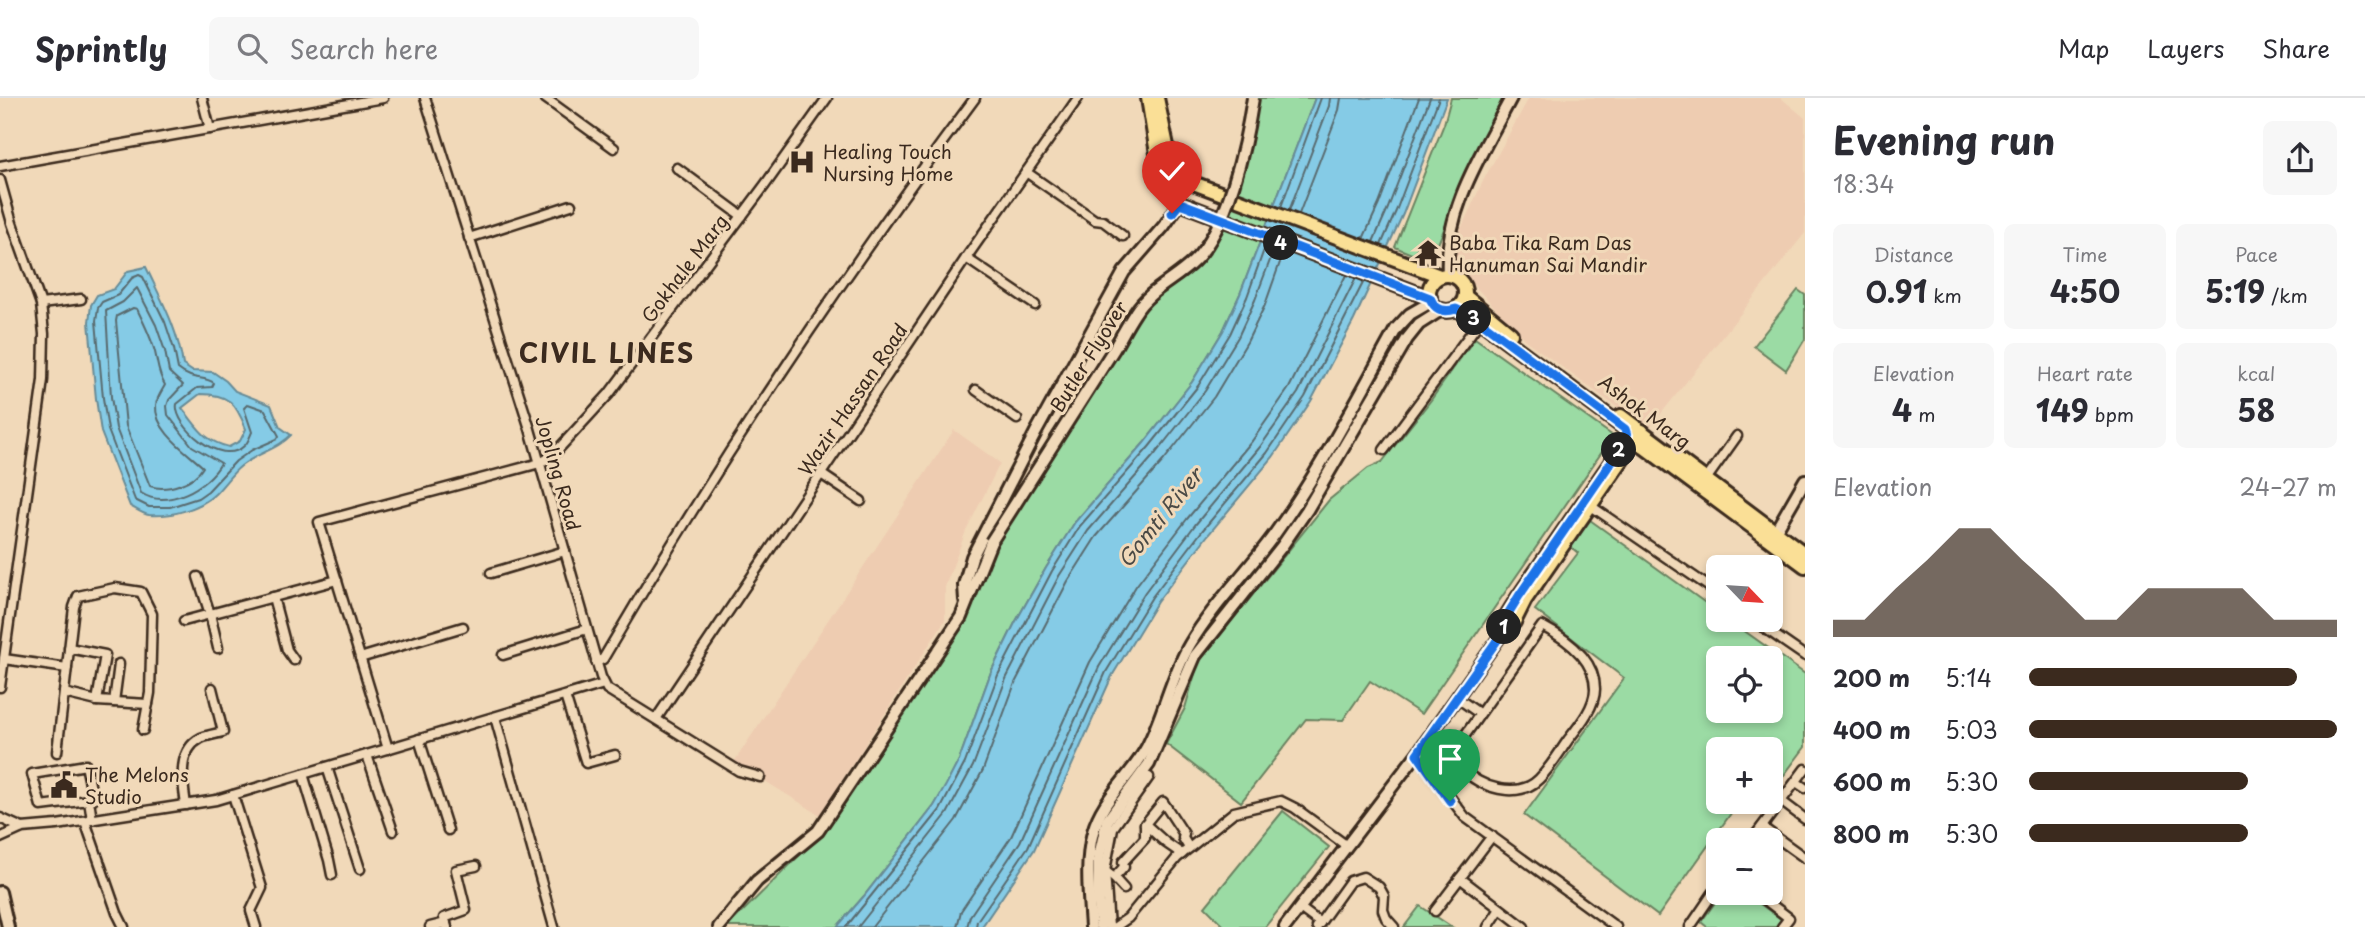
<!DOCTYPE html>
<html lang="en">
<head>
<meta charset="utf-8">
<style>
  :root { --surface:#fff; --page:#f7f7f7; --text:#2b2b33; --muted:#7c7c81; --line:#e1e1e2; --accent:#3b2a1e }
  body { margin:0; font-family:"Playpen Sans",sans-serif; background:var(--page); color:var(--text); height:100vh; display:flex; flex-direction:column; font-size:26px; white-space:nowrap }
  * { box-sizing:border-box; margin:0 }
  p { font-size:23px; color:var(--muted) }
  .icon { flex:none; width:38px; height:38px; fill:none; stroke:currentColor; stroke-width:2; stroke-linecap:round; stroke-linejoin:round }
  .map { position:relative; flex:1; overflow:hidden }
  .sheet { display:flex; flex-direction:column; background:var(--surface); width:560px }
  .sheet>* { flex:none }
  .needle { width:46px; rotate:115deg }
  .fabs { position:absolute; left:1706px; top:457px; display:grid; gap:14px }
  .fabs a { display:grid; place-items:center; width:77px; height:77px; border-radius:10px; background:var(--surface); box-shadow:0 4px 10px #0003; font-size:35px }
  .pin { position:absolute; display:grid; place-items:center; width:60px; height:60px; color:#fff; margin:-72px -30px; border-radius:50% 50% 50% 0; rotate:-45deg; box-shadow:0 0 7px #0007 }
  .pin .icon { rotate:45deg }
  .km { position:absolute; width:35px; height:35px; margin:-18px; border-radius:50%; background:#222; color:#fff; font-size:19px; line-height:35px; text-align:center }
  .round { display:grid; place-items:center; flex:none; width:74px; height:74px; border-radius:10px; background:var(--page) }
  .overview { display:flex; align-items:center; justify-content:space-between; height:119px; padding:0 28px }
  h1 { font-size:38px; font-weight:700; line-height:52px }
  .metrics { display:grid; grid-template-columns:repeat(3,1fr); gap:10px; height:119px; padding:7px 28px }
  .metrics div { display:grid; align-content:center; border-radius:10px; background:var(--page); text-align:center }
  .metrics b { font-size:30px; font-weight:700 }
  .metrics small { font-size:19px; font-weight:400 }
  .metrics p { font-size:19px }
  .chart { height:196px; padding:14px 28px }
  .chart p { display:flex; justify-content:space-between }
  .chart svg { width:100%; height:126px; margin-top:7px; fill:var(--accent); opacity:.7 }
  ul { padding:0 28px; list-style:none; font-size:23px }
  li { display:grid; grid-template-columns:112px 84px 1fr; align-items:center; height:52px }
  li i { height:18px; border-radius:9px; background:var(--accent) }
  header { display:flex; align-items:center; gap:42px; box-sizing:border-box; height:98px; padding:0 35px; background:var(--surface); border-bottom:2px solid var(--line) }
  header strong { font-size:33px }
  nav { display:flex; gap:38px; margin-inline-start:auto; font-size:24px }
  .search { width:490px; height:63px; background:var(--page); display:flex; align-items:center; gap:18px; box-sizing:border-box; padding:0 24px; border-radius:10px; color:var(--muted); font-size:26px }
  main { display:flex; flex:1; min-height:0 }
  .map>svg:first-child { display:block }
  .built { fill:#eeccb1 }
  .green { fill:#9bdba4; stroke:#6b8261; stroke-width:2; fill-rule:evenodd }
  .water { fill:#85cbe6; stroke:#678b96; stroke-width:2; fill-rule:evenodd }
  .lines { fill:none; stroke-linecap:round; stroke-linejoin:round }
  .shore { stroke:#596a6e; stroke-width:2 }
  .street-casing { stroke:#3b2a1e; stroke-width:13 }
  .secondary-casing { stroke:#3b2a1e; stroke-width:16 }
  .primary-casing { stroke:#3b2a1e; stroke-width:18 }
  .street { stroke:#f1d9b9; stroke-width:8 }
  .secondary { stroke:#f1d9b9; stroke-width:10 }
  .primary { stroke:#fadf96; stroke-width:12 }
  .secondary-bridge-casing { stroke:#3b2a1e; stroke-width:16; stroke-linecap:butt }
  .secondary-bridge { stroke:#f1d9b9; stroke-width:10 }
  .route-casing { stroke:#fff; stroke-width:14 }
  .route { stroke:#1a73e8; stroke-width:9 }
  .labels { text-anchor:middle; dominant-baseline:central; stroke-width:6; stroke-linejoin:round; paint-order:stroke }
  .poi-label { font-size:19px; fill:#3b2a1e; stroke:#f1d9b9; text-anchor:start }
  .street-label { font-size:19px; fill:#3b2a1e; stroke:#f1d9b9 }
  .water-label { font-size:21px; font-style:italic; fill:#4a4a46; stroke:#f1d9b9 }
  .district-label { font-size:26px; font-weight:bold; letter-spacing:2px; fill:#3b2a1e; stroke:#f1d9b9 }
</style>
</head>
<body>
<header>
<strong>Sprintly</strong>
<div class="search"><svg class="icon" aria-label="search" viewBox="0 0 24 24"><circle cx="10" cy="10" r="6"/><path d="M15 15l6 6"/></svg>Search here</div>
<nav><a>Map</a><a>Layers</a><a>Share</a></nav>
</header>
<main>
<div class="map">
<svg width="1805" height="829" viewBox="0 0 1805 829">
  <rect width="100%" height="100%" fill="#f1d9b9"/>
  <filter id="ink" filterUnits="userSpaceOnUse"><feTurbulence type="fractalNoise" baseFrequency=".0143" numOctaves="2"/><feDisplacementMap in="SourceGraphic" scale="14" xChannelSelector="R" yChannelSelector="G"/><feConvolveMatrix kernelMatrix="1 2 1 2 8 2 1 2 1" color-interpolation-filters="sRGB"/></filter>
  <g filter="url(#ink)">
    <g class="built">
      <polygon points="1529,0 1781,0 1805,20 1805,135 1648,332 1525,242 1458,170 1454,146 1483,83"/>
      <polygon points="954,332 1000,365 966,433 945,489 945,522 820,717 734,664"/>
    </g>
    <g class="green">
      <polygon points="1253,0 1315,0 1240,196 1223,233 1192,284 1144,345 1075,424 1046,470 1015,525 991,574 959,662 947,687 934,708 864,798 837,829 727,829 821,736 880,653 967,514 992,450 1131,221 1205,150 1237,75"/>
      <polygon points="1451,0 1508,0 1454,107 1438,146 1422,139 1414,157 1395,149 1444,26"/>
      <polygon points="1798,192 1805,197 1805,241 1786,272 1754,248"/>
      <polygon points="1475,240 1613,338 1421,616 1370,583 1343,622 1306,621 1241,704 1166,646 1185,610 1198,565 1329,402 1368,370 1382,364 1431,302"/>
      <path d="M 1590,422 L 1718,514 L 1718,522 L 1729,522 L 1805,576 L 1805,649 L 1775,689 L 1771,686 L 1771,651 L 1718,651 L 1718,704 L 1739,704 L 1658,818 L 1524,717 L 1624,580 L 1535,512 L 1578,455 L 1571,449 ZM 1718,560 L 1771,560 L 1771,612 L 1718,612 Z"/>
      <polygon points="1283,713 1329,749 1265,829 1225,829 1205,809"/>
      <polygon points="1722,795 1745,795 1782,822 1777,829 1707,829 1701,824"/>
      <polygon points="1420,808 1452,829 1404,829"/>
    </g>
    <g class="water">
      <polygon points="1315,0 1447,0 1403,116 1354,222 1311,303 1273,359 1208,437 1157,504 1112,578 1034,752 983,827 981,829 837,829 864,798 934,708 946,687 959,662 991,574 1015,525 1046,470 1075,424 1144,345 1192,284 1223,233 1240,196"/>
      <path d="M 146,169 C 161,201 178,231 183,267 L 192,273 L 213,274 L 226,283 L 235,293 L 271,307 L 280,329 L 291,337 C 277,352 257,355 241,368 C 231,376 224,387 215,396 C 200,411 170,419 149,417 C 143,416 136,411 130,408 L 101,334 L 96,301 L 89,224 L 91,207 L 97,197 L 114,191 L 128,173 ZM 200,296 C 229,296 236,305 246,331 L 240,343 L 229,349 C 202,342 198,329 182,310 Z"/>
    </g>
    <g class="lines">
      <g class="shore">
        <polyline points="1281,109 1321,0"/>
        <polyline points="1289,113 1329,8 1330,0"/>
        <polyline points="1299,116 1339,12 1341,0"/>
        <polyline points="1363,141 1379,106 1419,0"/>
        <polyline points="1373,144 1388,110 1430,0"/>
        <polyline points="1381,147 1396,113 1439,0"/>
        <path d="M 139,177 L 143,179 L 165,224 L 174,251 L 178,271 C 194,284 203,277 214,285 L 212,289 L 197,290 L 177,306 C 173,327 221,370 244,348 C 248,345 250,338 252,334 L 244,310 L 248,306 L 265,312 L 279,338 L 277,341 L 252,352 L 236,363 L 208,393 L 198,400 L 170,409 L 149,409 L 135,402 L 108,332 L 103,300 L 96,223 L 98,210 L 102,204 L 118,197 L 132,180 Z"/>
        <path d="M 137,190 L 156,227 L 165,253 L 169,274 L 183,287 L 169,302 L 167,308 L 168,317 L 192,348 L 221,365 C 208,389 167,412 141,395 L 116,330 L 111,299 L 106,213 L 123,204 Z"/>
        <path d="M 133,210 L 137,211 C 144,225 151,239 155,254 C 158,267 158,276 165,287 C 162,293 157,299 156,307 C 154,333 187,354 203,369 C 194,385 166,394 150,388 L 126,328 L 116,223 L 117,218 Z"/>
        <polyline points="846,829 940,712 965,665 998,577 1052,473 1080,428 1149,349 1198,288 1230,236 1247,199 1266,146"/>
        <polyline points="858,829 947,716 973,668 1006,581 1059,478 1088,433 1156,355 1205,293 1238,239 1255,202 1275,149"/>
        <polyline points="872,829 956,722 983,672 1015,585 1068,483 1096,439 1164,362 1214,299 1247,244 1265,207 1284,153"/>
        <polyline points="957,829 961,813 1011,739 1090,564 1136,488 1187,421 1252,343 1289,290 1346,177"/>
        <polyline points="967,829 970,818 1020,744 1099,569 1145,494 1195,427 1260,349 1298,295 1356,180"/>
        <polyline points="976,829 977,823 1028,749 1106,574 1152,499 1202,433 1267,355 1305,299 1364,183"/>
      </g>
      <defs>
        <g id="street">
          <polyline points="202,0 210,31"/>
          <polyline points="425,0 530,331 601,579 607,591 739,673 760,679"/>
          <polyline points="545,0 614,50"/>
          <polyline points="0,68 383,0"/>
          <polyline points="677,70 742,118"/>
          <polyline points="1026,74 1095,122 1103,123 1123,138"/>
          <polyline points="0,82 12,125 41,206 44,236 43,282 0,589"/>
          <polyline points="469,140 571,107"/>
          <polyline points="966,160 1035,207"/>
          <polyline points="41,206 81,201"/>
          <polyline points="976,292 1017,321"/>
          <polyline points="1384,352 1480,223"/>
          <polyline points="821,376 861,403"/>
          <polyline points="1705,383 1737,338"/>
          <polyline points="1591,408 1718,495"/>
          <polyline points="491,475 565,453"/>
          <polyline points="198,479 210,516 218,550"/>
          <polyline points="273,499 287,552 294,562"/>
          <polyline points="1753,522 1805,558"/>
          <polyline points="184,523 337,482"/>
          <polyline points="69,550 105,557 97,603"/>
          <polyline points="503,557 587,531"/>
          <polyline points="360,560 463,529"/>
          <polyline points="4,561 67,570"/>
          <path d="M 596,564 L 603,561 C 716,367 841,180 975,0"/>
          <polyline points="64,595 97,603 148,606"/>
          <polyline points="565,598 586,665 615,657"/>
          <path d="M 1456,599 L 1480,616 L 1456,650 L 1455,655 C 1457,660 1459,666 1462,670 C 1479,690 1518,702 1539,681 C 1550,670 1559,655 1568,642 C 1579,628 1595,609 1595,591 C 1595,561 1565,540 1542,528 L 1480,616"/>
          <polyline points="114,604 119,566"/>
          <polyline points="495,619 554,829"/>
          <polyline points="656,621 966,160 1078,0"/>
          <polyline points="419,641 448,732"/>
          <polyline points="388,651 319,424 540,365 552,358 609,296 765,87 827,0"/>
          <polyline points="57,654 74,509 78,498 115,490 141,494 152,516 150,595 143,632"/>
          <polyline points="1417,656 1465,719 1616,829"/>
          <polyline points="367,657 393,733"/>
          <polyline points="327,669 360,771"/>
          <polyline points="303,676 329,762 332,777"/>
          <polyline points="1796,684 1805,690"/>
          <polyline points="233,697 262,790 251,813 256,829"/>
          <polyline points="89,702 41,708 32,676 86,667 93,701 89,702 92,722"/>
          <polyline points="1781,703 1805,721"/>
          <path d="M 186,707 C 183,685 176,653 201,640 C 208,637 216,636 223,634 L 212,590"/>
          <polyline points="0,720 22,730"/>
          <polyline points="85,723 117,815 124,829"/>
          <polyline points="1145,726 1166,745 1182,756"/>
          <polyline points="1762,729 1805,760"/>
          <polyline points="0,740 22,730 57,727 216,702 604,586"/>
          <polyline points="1752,742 1805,671"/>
          <polyline points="1105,773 1114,780 1124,769 1123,764 1145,740 1145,726 1163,704 1184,736 1183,740 1189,750"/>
          <polyline points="1114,780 1124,791"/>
          <polyline points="1460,780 1524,829"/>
          <polyline points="1755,794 1789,820 1782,829"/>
          <polyline points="1300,810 1320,825"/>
          <polyline points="1435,813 1492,738"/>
          <polyline points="430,829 446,825"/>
          <polyline points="447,829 444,820 466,812 456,772 476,768"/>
          <polyline points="1109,829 1105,773 1113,730 1149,679"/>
          <polyline points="1115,829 1128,820 1177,760 1234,714 1281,703 1295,710 1347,748"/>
          <polyline points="1317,829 1350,783 1363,779 1379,789 1384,798 1383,812 1386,820 1394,829"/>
          <polyline points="1488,829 1500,811"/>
          <polyline points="1690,829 1718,788"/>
        </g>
        <g id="secondary">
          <path d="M 1448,176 C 1444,112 1482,55 1511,0"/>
          <polyline points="1775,434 1805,382"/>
          <polyline points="965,502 964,487 972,459 1036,334 1124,174 1164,128 1180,105"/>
          <polyline points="0,794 8,829"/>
          <polyline points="719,829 757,783 818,733 961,519 991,444"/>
          <path d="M 1091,829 C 1089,798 1085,764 1093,734 C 1102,700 1131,679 1147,649 C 1164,617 1171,578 1190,546 C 1213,507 1247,474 1274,437 C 1321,372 1357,301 1396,231 L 1410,216 L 1431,204"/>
          <polyline points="1101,829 1098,795 1099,758 1107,723 1149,666 1195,558 1282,448 1307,412 1407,241 1419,226 1441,212"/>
          <polyline points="1285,829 1417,656 1503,534"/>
        </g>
        <g id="primary">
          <polyline points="1148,0 1160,74 1164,88 1180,105 1430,200"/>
          <polyline points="1157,0 1171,67 1177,76 1188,83 1440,178"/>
          <circle cx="1447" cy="195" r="18"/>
          <polyline points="1465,198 1511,236"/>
          <polyline points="1456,211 1480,223 1623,329 1627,334 1625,344 1519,498 1506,519 1503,534 1514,524 1525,502 1642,333"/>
          <polyline points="1621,318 1805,456"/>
          <polyline points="1636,343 1805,468"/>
        </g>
      </defs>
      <use href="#street" class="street-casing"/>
      <use href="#secondary" class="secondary-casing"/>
      <use href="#primary" class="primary-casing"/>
      <use href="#street" class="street"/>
      <use href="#secondary" class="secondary"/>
      <use href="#primary" class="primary"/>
      <defs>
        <path id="secondary-bridge" d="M 991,444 C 1032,380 1073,316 1114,251 C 1121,239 1127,227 1135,215 C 1150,191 1175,182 1194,163 C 1228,130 1246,46 1253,0"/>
      </defs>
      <use href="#secondary-bridge" class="secondary-bridge-casing"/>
      <use href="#secondary-bridge" class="secondary-bridge"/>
    </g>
  </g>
  <g class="lines" filter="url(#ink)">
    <defs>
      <path id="route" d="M 1172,115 L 1180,105 L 1430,200 C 1435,212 1444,215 1456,211 L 1480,223 L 1625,331 L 1627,337 L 1625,344 L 1519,498 L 1506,519 L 1503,534 L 1417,656 L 1450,703"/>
    </defs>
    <use href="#route" class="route-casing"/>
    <use href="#route" class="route"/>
  </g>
  <defs>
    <symbol id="hospital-bare" viewBox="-9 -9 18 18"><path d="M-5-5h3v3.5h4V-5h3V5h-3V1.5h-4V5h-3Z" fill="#3b2a1e" stroke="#f1d9b9" stroke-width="2.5" paint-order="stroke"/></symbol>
    <symbol id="temple-bare" viewBox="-9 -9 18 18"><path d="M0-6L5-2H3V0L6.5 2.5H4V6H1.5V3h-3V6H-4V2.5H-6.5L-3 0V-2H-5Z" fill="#3b2a1e" stroke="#f1d9b9" stroke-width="2.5" paint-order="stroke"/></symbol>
    <symbol id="civic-bare" viewBox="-9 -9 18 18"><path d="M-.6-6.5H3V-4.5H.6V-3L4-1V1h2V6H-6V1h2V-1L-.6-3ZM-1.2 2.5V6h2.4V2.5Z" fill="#3b2a1e" stroke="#f1d9b9" stroke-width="2.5" paint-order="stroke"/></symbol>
  </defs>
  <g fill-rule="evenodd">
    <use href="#hospital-bare" x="783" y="45" width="38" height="38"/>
    <use href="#temple-bare" x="1409" y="136" width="38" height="38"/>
    <use href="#civic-bare" x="45" y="668" width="38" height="38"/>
  </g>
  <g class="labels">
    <g class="poi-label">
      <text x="823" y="53">Healing Touch<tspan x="823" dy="22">Nursing Home</tspan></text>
      <text x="1449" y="144">Baba Tika Ram Das<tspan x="1449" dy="22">Hanuman Sai Mandir</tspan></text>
      <text x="85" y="676">The Melons<tspan x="85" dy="22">Studio</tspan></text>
    </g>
    <g class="street-label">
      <text transform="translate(684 170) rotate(-53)">Gokhale Marg</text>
      <text transform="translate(1088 258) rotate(-58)">Butler Flyover</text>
      <text transform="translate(852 301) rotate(-56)">Wazir Hassan Road</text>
      <text transform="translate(1645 313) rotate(37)">Ashok Marg</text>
      <text transform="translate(559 375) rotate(74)">Jopling Road</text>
    </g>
    <g class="water-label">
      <text transform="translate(1159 419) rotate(-51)">Gomti River</text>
    </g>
    <g class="district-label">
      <text x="607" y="254">CIVIL LINES</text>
    </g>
  </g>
</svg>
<div class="fabs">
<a><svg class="needle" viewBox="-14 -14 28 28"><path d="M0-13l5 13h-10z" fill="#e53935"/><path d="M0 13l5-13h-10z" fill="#7c7c81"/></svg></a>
<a><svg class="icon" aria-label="locate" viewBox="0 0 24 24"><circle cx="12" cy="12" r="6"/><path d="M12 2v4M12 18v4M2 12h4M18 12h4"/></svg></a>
<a>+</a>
<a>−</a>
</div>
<div class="pin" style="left:1450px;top:703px;background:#1e9e55"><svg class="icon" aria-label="arrive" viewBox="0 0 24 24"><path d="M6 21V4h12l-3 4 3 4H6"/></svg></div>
<div class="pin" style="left:1172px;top:115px;background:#d93025"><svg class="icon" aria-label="check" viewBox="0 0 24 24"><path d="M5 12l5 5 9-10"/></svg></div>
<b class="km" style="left:1504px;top:529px">1</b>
<b class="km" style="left:1619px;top:352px">2</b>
<b class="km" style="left:1474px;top:220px">3</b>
<b class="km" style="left:1281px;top:145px">4</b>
</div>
<section class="sheet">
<div class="overview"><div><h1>Evening run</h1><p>18:34</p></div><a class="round"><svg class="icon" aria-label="share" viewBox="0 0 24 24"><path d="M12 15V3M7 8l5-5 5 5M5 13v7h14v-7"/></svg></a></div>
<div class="metrics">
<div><p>Distance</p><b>0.91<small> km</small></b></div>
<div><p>Time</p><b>4:50</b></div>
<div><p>Pace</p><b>5:19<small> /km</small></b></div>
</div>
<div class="metrics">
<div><p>Elevation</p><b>4<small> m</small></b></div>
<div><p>Heart rate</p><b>149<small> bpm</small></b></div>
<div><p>kcal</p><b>58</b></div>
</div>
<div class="chart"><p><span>Elevation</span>24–27 m</p>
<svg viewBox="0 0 160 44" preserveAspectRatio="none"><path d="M0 44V38L10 38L20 27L30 17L40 6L50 6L60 17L70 27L80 38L90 38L100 27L110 27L120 27L130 27L140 38L150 38L160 38V44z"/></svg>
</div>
<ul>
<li><b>200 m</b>5:14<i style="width:87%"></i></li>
<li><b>400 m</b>5:03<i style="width:100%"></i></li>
<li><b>600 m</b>5:30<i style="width:71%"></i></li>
<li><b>800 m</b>5:30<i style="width:71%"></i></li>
</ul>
</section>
</main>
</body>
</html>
